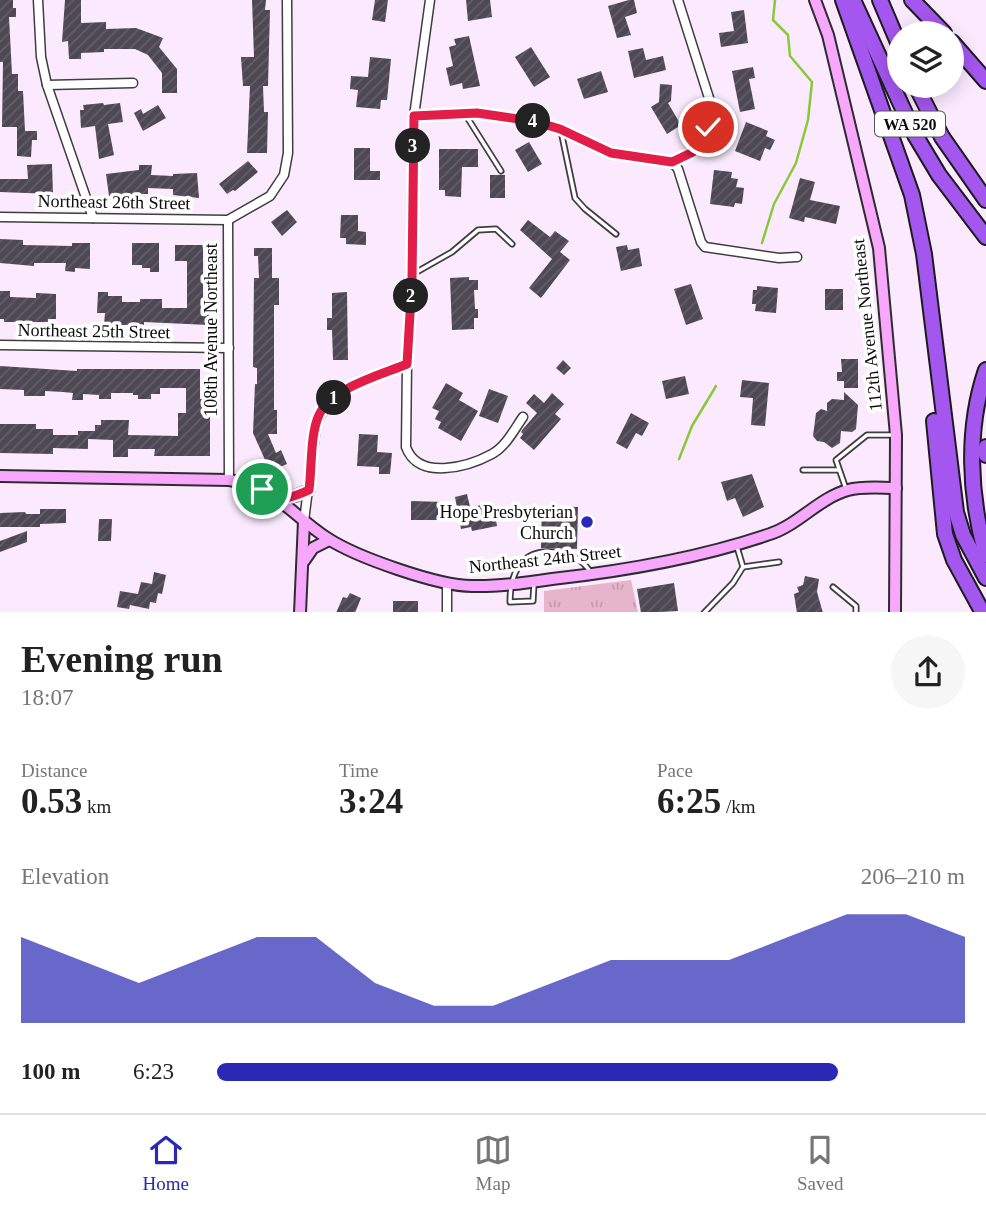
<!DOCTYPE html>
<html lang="en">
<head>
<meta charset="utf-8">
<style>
  :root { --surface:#fff; --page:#f6f6f6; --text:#222; --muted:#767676; --line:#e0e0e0; --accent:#2929b5 }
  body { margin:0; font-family:Georgia,serif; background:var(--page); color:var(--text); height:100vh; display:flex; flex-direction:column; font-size:26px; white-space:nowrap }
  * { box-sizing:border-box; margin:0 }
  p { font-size:23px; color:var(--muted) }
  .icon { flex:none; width:38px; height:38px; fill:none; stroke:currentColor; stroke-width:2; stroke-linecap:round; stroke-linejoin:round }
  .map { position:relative; height:612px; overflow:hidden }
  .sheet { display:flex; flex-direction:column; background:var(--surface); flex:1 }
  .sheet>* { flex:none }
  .controls { position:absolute; left:887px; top:21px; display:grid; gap:14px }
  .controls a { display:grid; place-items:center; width:77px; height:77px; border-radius:50%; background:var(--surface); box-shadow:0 4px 18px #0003; font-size:35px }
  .pin { position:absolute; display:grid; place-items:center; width:60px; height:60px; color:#fff; margin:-30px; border:4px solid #fff; border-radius:50%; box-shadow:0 2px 7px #0007 }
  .km { position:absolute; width:35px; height:35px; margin:-18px; border-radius:50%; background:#222; color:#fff; font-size:19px; line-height:35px; text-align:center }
  .round { display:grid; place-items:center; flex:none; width:74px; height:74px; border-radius:37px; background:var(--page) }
  .overview { display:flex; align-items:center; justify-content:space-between; height:119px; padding:0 21px }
  h1 { font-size:38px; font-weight:700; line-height:52px }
  .metrics { display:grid; grid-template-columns:repeat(3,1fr); gap:10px; height:119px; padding:7px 21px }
  .metrics div { display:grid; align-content:center }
  .metrics b { font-size:35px; font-weight:700 }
  .metrics small { font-size:19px; font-weight:400 }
  .metrics p { font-size:19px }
  .chart { height:196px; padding:14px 21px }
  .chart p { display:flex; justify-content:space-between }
  .chart svg { width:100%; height:126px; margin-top:7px; fill:var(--accent); opacity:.7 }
  ul { padding:0 21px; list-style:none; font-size:23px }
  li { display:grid; grid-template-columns:112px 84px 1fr; align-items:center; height:52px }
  li i { height:18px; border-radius:9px; background:var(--accent) }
  .tab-bar { display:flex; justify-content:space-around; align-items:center; height:98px; border-top:2px solid var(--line); background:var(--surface); font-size:19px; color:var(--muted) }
  .tab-bar a { display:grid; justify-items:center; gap:4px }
  .tab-bar .selected { color:var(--accent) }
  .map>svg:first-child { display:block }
  .park { fill:url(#park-tufts) }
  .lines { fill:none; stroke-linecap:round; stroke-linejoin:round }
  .stream { stroke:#88c83a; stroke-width:2.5 }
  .building { fill:url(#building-hatch) }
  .service-casing { stroke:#3e3e3e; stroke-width:7 }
  .minor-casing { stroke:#3e3e3e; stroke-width:11 }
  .secondary-casing { stroke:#2d2d2d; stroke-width:14 }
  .motorway-casing { stroke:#1c1c1c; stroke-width:18 }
  .service { stroke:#fff; stroke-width:3.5 }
  .minor { stroke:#fff; stroke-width:8 }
  .secondary { stroke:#f7a7fc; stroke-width:10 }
  .motorway { stroke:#a457ef; stroke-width:14 }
  .route-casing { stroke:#fff; stroke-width:14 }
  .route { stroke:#e11d48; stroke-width:9 }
  .poi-dot { fill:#2929b5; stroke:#fff; stroke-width:2.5 }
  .labels { text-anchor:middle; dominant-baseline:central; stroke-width:7; stroke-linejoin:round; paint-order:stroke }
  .shield { fill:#fff; stroke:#545454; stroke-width:2 }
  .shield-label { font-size:16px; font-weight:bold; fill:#0b0b0b }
  .street-label { font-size:18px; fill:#0b0b0b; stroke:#fff }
  .poi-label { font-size:18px; fill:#0b0b0b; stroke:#fff; text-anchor:end }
</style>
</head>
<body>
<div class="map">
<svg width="986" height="613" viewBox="0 0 986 613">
  <defs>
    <pattern id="park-tufts" width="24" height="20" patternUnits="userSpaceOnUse" patternTransform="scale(1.75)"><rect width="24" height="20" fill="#e6b5cc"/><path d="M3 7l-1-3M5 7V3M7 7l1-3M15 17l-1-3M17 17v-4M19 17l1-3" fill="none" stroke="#c49aae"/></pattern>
    <pattern id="building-hatch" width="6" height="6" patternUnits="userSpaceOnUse" patternTransform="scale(1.75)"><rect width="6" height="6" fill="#4d4853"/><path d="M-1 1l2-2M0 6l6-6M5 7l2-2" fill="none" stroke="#625e67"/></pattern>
  </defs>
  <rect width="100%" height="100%" fill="#fbeafe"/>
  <polygon class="park" points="631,580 638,612 544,612 544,591"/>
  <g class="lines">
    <g class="stream">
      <polyline points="762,243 774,204 796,163 808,120 812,82 790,56 788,35 773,20 775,0"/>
      <polyline points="679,459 692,426 716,386"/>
    </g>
  </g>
  <g class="building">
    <polygon points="0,0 13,0 13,8 16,8 16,17 9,17 12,74 18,74 18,91 23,91 25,131 37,131 37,140 32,140 31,157 17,156 17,127 2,127 3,62 0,62"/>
    <polygon points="65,0 81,0 81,23 106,22 106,29 136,28 163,38 159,47 177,69 177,93 162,93 162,73 148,55 135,49 104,49 104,52 81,53 81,59 69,59 68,41 62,42"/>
    <polygon points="252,0 266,0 265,10 270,10 268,86 263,86 264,112 268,112 267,153 247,153 250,86 243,86 241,57 254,57"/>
    <polygon points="375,0 388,0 385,22 372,20"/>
    <polygon points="466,0 490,0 492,17 468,21"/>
    <polygon points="629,0 634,0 637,13 625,17 631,35 617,38 608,6"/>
    <polygon points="744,10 748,43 721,47 719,33 734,31 731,12"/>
    <polygon points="469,36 480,86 463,89 462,83 450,86 446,68 453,66 449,47 456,45 454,39"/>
    <polygon points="531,47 550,77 534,87 515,57"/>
    <polygon points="643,48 646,60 663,56 666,70 634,78 628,51"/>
    <polygon points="370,57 391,59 387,100 381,100 380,109 356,107 358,90 350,89 351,76 368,77"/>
    <polygon points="753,67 755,78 749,79 755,109 740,112 732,71"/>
    <polygon points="601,71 608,92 584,99 577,79"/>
    <polygon points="660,84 672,85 671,101 668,103 681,125 667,134 651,107 659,102"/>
    <polygon points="103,103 104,105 120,103 123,122 108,124 114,155 99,159 95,126 81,128 80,110 84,110 83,105"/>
    <polygon points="158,105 166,118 143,131 134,113 141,109 143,114"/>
    <polygon points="746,122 768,131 766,136 775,140 770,150 765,148 760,161 735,151"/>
    <polygon points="529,142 542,164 528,172 515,150"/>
    <polygon points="354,148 370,148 370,171 380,171 380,180 354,180"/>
    <polygon points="439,149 478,149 478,167 462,167 461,197 445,196 445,190 439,190"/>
    <polygon points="248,161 258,172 235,191 233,190 227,194 219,184"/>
    <polygon points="52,164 53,194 0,192 0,179 28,179 27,165"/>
    <polygon points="139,165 152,165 151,175 173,176 173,174 197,173 199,198 173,195 173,189 148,188 148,194 134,194 135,197 127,198 126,195 109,196 106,174 139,170"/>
    <polygon points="714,170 732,172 731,178 738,179 736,187 744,188 742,204 735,203 734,207 710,204"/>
    <rect x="490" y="175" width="15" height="23"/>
    <polygon points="800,178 815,182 810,200 840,206 836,224 805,217 804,222 789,218"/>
    <polygon points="287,210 297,222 282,236 271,222"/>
    <polygon points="341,215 358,215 358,231 366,232 366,245 346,244 346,238 340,238"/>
    <polygon points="528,220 550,237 555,231 569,241 560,252 570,260 541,298 529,288 552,259 520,230"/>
    <polygon points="0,239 23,240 23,245 72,246 72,243 90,243 90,269 75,268 75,272 65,271 66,263 34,263 34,266 0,263"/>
    <polygon points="132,243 159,243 159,272 150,272 150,268 142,268 142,265 132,265"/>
    <polygon points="175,245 203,245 203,301 210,302 209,325 144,322 144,325 104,325 105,313 97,313 98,292 108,292 108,296 122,296 122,302 140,302 140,299 162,299 162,308 187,308 187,261 175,261"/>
    <polygon points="627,245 628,250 639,248 642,266 621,271 616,247"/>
    <polygon points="254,248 272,248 272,278 279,278 279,305 274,305 274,410 277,410 277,434 268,434 276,453 281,450 287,464 270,471 253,433 255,384 257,384 257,368 253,367 254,278 259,278 258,256 254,256"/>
    <polygon points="469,277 469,280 478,280 478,290 474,290 475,309 478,309 478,318 474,318 474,329 452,330 450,278"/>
    <polygon points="691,284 703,319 686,325 674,289"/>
    <polygon points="757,286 778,288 776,313 755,311 756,304 752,304 753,290 757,290"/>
    <rect x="825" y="289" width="18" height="21"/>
    <polygon points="0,291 10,291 10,297 36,298 36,293 56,294 56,319 48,319 48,322 4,322 4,319 0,319"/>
    <polygon points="347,292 348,360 333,360 332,330 327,330 327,318 332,318 332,293"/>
    <polygon points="841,359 858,359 858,388 844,388 844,381 837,381 837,372 842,372"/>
    <polygon points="563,360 571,368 564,375 556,368"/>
    <polygon points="0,366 77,371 77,369 200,369 200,399 210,399 210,456 154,456 155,449 128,449 128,457 113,457 113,440 88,439 88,449 53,448 53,454 0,453 0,424 36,424 36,429 53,429 53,435 78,435 78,431 95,431 95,425 101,425 101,420 129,420 128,435 178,436 178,413 186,413 186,388 160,388 160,394 151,394 151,399 138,399 138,395 133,395 133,393 111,393 111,399 99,399 99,395 83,394 83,400 72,400 73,393 63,392 45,391 45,396 24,396 24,390 0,389"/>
    <polygon points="685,376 689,394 666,399 662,381"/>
    <polygon points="742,380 769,383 765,426 751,425 753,398 740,397"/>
    <polygon points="446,383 463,393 459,400 478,411 461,441 438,428 441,422 435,419 439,411 432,408"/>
    <polygon points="489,389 508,396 498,423 479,416"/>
    <polygon points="844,392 858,405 856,429 852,432 841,431 840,443 832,448 824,442 817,441 813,436 816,413 821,409 827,411 827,403 832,399 844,400"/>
    <polygon points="552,393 564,404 555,414 561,419 534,450 520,438 523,434 521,432 523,429 537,413 526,403 534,394 544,403"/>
    <polygon points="631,413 649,423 642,436 636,433 627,449 616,443"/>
    <polygon points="359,434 378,435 377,452 392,453 390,474 379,474 379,467 357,466"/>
    <polygon points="752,474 764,507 743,517 735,498 727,501 721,482"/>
    <polygon points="467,494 470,507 488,504 489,509 494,508 497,526 472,531 471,527 461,529 455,497"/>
    <polygon points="411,501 444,502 444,520 411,520"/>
    <polygon points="542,506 578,507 577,549 541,548"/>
    <polygon points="40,509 66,509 66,523 40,524 40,527 0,527 0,513 25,512 26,514 40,514"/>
    <polygon points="99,519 112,519 111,541 98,541"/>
    <polygon points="27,531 27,542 0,552 0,541"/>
    <polygon points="154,572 166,575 162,594 158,593 156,603 150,602 149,609 130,605 129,609 117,607 120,591 138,594 141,582 152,584"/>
    <polygon points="805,576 819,579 817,592 823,613 797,613 794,594 799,592 797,587 803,585"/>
    <polygon points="674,583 678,611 641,613 637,589"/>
    <polygon points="350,593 361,598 355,613 336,613 343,597 347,598"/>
    <rect x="393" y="601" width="25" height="12"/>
  </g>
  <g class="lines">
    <defs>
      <g id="service">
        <polyline points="465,114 501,171"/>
        <polyline points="561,131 575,198 585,209 616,234"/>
        <polyline points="415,273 452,252 478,230 496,229 512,244"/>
        <polyline points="803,470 838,470"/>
        <polyline points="846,489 836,460 867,435 894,435"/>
        <polyline points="743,567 779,562"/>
        <path d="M 534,583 L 533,601 L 510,602 C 510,570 524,546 560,553 C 574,556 583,560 591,573"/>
        <polyline points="833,587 856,606 856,613"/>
        <polyline points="704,613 733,583 743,567 737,547"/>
      </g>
      <g id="minor">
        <polyline points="38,0 41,57 47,85 93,218"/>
        <polyline points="47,85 133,83"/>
        <polyline points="414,116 477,113 533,121 560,129 611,153 672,162 678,169 701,242 705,247 779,258 797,257"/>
        <path d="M 672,162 C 704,147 713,134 709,98 L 678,0"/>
        <polyline points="0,217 228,220 270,196 284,175 288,153 287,0"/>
        <polyline points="228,220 229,480"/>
        <polyline points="0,345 229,348"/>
        <path d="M 407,364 L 406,447 C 418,481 468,467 492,454 C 506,446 514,430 523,417"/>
        <path d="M 304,521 L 316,426 C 328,388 373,379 407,364 L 412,280 L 414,116 L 430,0"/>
        <polyline points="447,585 447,613"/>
      </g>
      <g id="secondary">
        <polyline points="815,0 828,35 879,248 896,435 895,613"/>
        <path d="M 0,476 L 229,480 C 277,487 290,514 327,538 C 356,557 438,586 472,586 C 498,587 526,583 552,579 C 624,571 700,558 770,534 C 798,525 819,498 848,490 C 863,486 880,488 896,488"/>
        <polyline points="278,498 295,496 309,490"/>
        <polyline points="304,561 313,548 329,540"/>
        <polyline points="300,613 304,521"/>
      </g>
      <g id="motorway">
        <polyline points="843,0 912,195 924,254 956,512 963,535 986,578"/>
        <polyline points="853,0 915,135 939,175 986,237"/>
        <polyline points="880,0 900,47"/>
        <polyline points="912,0 944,33"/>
        <polyline points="952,42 986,81"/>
        <polyline points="916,86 942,137 986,200"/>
        <path d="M 986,370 C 966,429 969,495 986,555"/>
        <polyline points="934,421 945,534 954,560 983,613"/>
        <polyline points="986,447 986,455"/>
      </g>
    </defs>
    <use href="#service" class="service-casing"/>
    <use href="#minor" class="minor-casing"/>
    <use href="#secondary" class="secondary-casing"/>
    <use href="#motorway" class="motorway-casing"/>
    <use href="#service" class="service"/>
    <use href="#minor" class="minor"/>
    <use href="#secondary" class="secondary"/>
    <use href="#motorway" class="motorway"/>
  </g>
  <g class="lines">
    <defs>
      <path id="route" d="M 262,489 C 282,501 287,500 309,490 C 312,468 310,434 319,415 C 331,388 381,375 407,364 L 412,280 L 414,116 L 477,113 L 533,121 L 560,129 L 611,153 L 672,162 L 693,152 L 703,141 L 708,127"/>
    </defs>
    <use href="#route" class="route-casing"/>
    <use href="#route" class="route"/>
  </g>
  <circle class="poi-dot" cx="587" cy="522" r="7"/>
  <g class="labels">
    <rect class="shield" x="875" y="111.5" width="70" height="25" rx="5"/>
    <g class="shield-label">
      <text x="910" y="124">WA 520</text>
    </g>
    <g class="street-label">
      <text transform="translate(114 202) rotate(1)">Northeast 26th Street</text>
      <text transform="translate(867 325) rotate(-96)">112th Avenue Northeast</text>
      <text transform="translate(211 330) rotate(-90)">108th Avenue Northeast</text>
      <text transform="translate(94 331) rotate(1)">Northeast 25th Street</text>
      <text transform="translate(545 559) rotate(-6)">Northeast 24th Street</text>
    </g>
    <g class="poi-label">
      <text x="573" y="512">Hope Presbyterian<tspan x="573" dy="21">Church</tspan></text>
    </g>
  </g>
</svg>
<div class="controls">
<a><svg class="icon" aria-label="layers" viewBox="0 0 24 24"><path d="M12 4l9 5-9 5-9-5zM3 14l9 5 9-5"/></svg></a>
</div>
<div class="pin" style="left:262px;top:489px;background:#1e9e55"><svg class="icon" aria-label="arrive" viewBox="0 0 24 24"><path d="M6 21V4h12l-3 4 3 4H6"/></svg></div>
<div class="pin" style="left:708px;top:127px;background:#d93025"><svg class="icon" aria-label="check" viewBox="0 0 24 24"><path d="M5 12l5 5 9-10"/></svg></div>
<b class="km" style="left:334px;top:398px">1</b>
<b class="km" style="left:411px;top:296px">2</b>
<b class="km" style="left:413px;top:146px">3</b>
<b class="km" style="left:533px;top:121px">4</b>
</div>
<section class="sheet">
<div class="overview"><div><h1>Evening run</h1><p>18:07</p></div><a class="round"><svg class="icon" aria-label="share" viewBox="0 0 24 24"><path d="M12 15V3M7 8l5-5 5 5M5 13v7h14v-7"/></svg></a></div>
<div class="metrics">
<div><p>Distance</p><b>0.53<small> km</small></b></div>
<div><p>Time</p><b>3:24</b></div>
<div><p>Pace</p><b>6:25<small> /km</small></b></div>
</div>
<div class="chart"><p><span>Elevation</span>206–210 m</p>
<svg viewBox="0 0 160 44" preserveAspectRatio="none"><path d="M0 44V14L10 22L20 30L30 22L40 14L50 14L60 30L70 38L80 38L90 30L100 22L110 22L120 22L130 14L140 6L150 6L160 14V44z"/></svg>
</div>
<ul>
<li><b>100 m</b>6:23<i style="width:83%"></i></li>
</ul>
</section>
<nav class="tab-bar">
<a class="selected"><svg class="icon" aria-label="home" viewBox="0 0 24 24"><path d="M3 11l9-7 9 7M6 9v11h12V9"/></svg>Home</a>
<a><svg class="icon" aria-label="map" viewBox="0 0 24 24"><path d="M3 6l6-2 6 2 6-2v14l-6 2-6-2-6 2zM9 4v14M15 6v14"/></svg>Map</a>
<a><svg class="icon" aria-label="saved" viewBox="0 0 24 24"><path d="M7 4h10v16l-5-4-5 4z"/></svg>Saved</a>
</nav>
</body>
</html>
